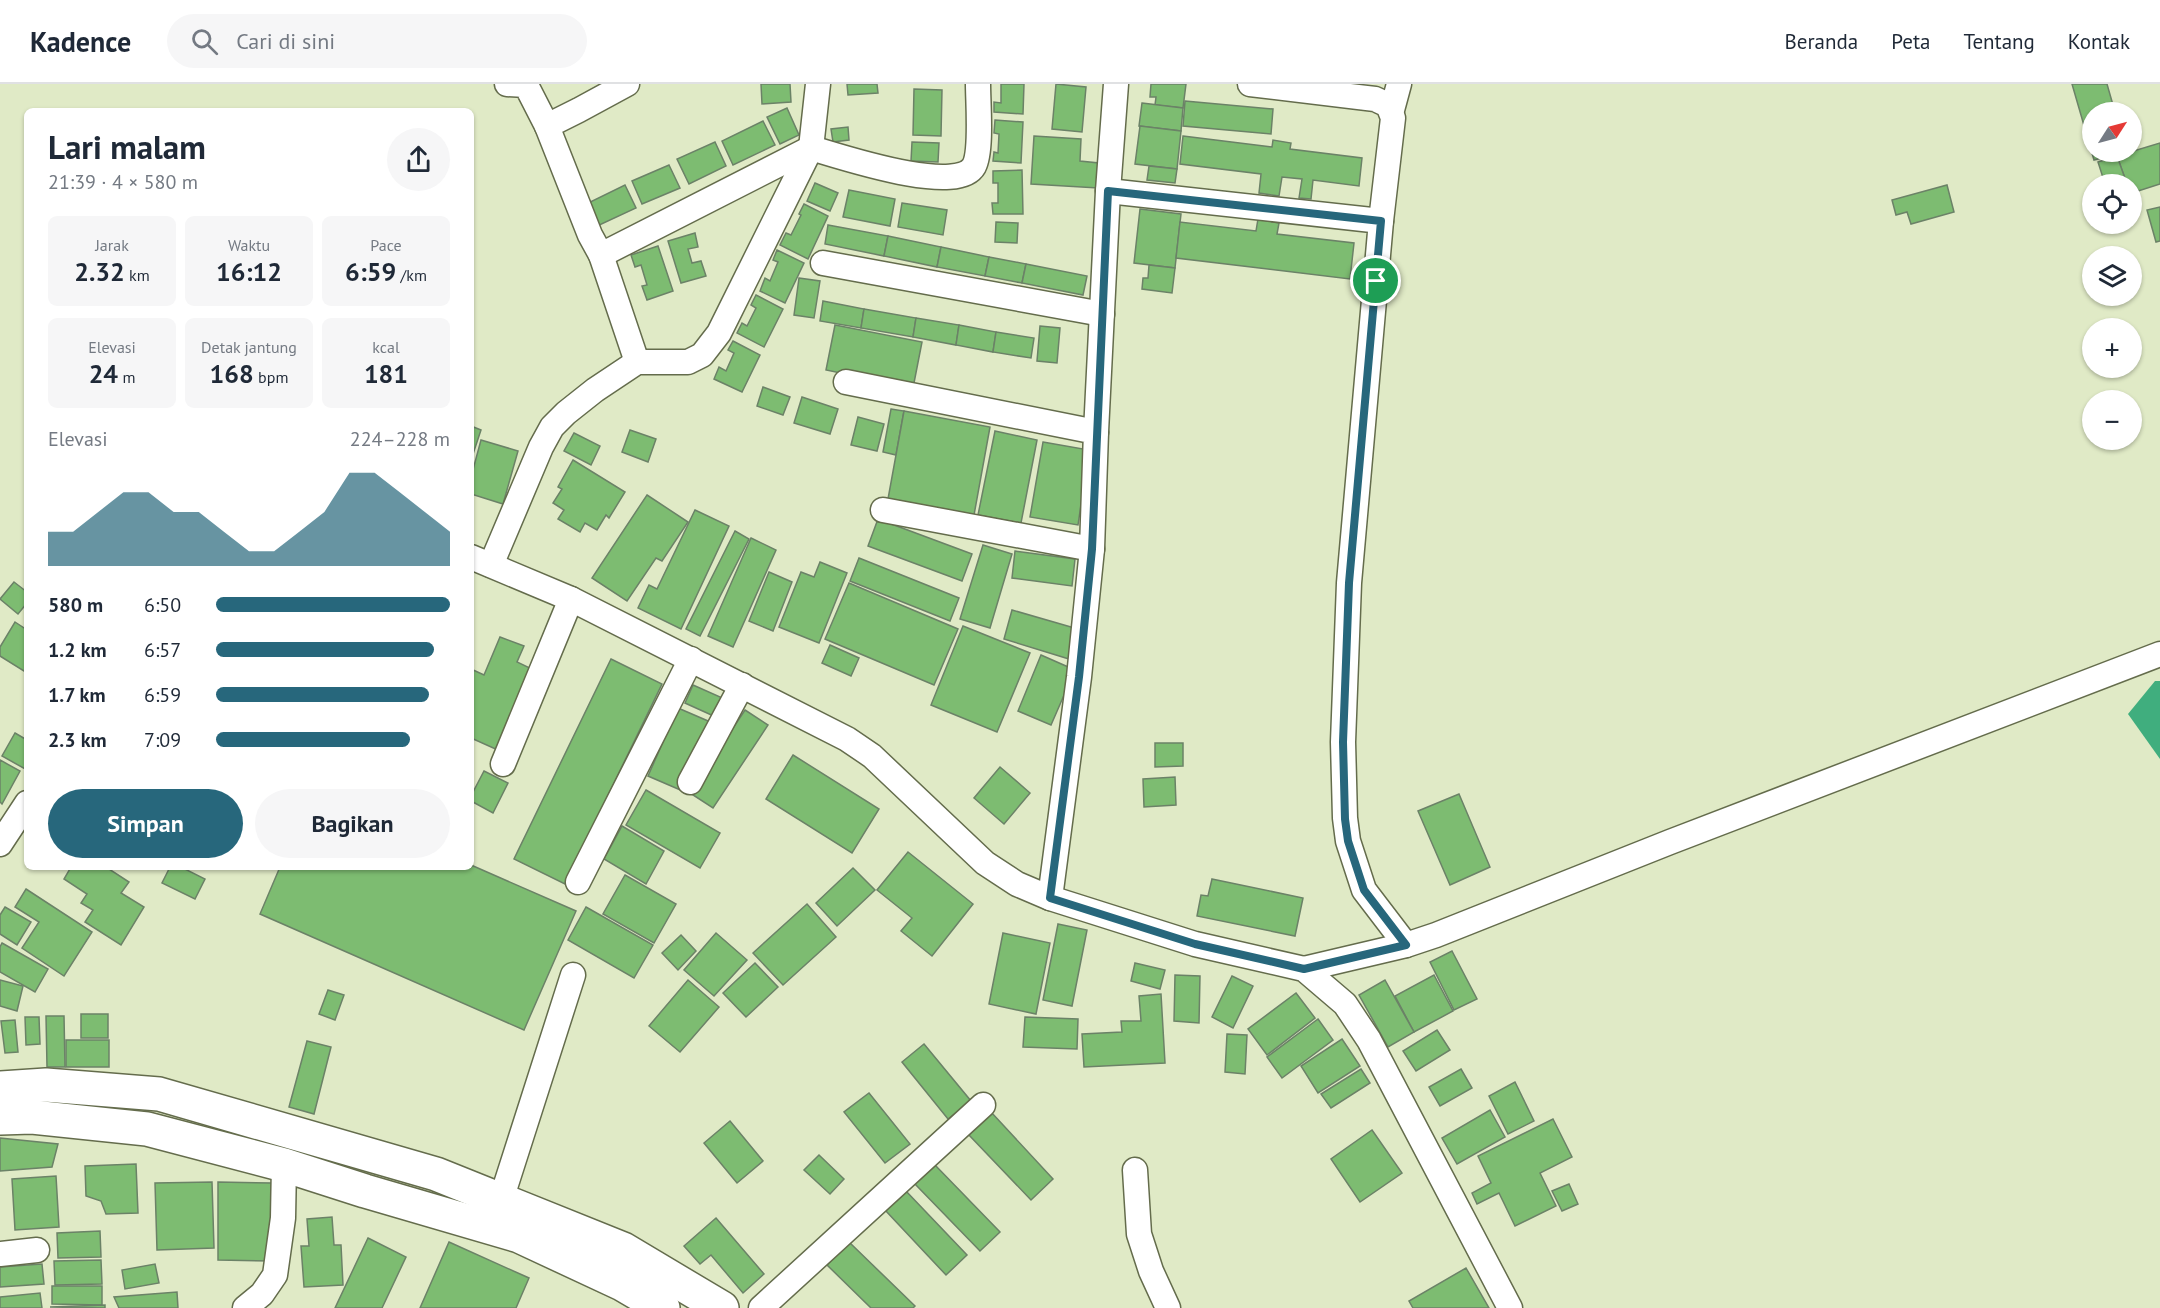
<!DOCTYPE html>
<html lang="id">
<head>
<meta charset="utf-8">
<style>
  :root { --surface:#fff; --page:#f6f6f7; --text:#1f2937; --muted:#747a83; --line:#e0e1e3; --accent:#27677c }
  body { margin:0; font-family:"PT Sans",sans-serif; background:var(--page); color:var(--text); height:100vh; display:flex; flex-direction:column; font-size:22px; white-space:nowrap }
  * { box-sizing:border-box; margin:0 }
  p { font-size:20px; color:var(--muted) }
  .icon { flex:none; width:33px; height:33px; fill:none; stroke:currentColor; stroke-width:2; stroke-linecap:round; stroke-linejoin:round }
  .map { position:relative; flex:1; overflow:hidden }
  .side { position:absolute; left:24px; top:24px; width:450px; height:762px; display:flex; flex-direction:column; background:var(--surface); border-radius:9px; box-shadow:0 2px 4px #0004 }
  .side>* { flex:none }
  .needle { width:39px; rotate:54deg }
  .controls { position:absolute; left:2082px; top:18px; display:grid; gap:12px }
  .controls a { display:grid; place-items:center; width:60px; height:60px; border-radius:50%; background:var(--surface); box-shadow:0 2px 4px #0004; font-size:30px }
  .pin { position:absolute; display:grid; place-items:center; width:51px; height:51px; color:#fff; margin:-26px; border:3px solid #fff; border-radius:50%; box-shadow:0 2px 6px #0007 }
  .round { display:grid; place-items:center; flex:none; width:63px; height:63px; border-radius:32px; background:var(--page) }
  .head { display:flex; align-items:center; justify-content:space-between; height:102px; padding:0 24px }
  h1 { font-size:33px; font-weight:600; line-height:45px }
  .stats { display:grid; grid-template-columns:repeat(3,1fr); gap:9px; height:102px; padding:6px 24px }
  .stats div { display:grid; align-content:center; border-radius:9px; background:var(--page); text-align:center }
  .stats b { font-size:26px; font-weight:600 }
  .stats small { font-size:16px; font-weight:400 }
  .stats p { font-size:16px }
  .chart { height:168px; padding:12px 24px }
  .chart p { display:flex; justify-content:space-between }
  .chart svg { width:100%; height:108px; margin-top:6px; fill:var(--accent); opacity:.7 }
  .primary-button { display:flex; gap:12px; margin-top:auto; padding:12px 24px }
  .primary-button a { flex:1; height:69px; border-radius:36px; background:var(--accent); color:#fff; font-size:24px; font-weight:600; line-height:69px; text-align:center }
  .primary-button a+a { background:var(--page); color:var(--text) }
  ul { padding:0 24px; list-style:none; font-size:20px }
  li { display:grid; grid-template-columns:96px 72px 1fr; align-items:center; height:45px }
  li i { height:15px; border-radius:8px; background:var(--accent) }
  header { display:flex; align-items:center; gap:36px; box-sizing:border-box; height:84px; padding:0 30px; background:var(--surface); border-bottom:2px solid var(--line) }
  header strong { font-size:28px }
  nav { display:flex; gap:33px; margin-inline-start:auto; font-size:21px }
  .search { width:420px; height:54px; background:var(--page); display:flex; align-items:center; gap:15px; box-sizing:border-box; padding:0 21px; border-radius:33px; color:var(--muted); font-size:22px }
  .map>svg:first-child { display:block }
  .water { fill:#40ae7e }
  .building { fill:#7dbc71; stroke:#6b8267; stroke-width:1.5 }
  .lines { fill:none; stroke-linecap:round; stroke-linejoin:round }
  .minor-casing { stroke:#646c4c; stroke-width:27 }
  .highway-casing { stroke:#646c4c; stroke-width:36 }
  .minor { stroke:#fff; stroke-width:24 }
  .highway { stroke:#fff; stroke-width:33 }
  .route-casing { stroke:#fff; stroke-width:12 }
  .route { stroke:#27677c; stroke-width:8 }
</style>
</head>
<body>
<header>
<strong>Kadence</strong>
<div class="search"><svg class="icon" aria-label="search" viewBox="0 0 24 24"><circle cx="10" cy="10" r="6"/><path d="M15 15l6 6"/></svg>Cari di sini</div>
<nav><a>Beranda</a><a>Peta</a><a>Tentang</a><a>Kontak</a></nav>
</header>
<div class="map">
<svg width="2160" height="1224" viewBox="0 0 2160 1224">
  <rect width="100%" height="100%" fill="#e0eac6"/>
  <polygon class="water" points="2155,597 2160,597 2160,675 2128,630"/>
  <g class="building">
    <polygon points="761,0 790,0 791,18 762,20"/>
    <polygon points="847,0 877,0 878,9 848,11"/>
    <polygon points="1001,0 1024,0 1023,30 994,28 994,18 1001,19"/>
    <polygon points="1056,0 1086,3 1082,48 1052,45"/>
    <polygon points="1151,0 1186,0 1183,24 1155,21 1156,13 1150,13"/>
    <polygon points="2072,0 2107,0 2115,28 2092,28 2092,68 2125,68 2094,76"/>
    <polygon points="914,5 942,6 941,52 913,51"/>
    <polygon points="1185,17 1273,25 1271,50 1183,42"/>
    <polygon points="1142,19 1183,24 1181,47 1139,42"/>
    <polygon points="787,24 799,51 780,60 767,33"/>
    <polygon points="995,36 1023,38 1021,79 993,77 994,68 998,69 999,50 994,49"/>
    <polygon points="763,37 775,61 733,81 722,57"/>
    <polygon points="1140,42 1181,47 1177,85 1135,80"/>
    <polygon points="848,43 849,56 833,58 831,45"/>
    <polygon points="1034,52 1081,55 1080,77 1099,79 1098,104 1031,100"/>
    <polygon points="1183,52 1272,63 1273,56 1291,59 1290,65 1362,74 1359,102 1313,96 1311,115 1299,114 1302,95 1282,93 1279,112 1259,109 1261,90 1180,80"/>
    <polygon points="715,58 726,82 689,100 677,75"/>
    <polygon points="912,58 939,59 938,78 911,77"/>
    <polygon points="2160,59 2160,100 2132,109 2132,100 2127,100 2117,72"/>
    <polygon points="2117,72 2127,100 2105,100 2098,78"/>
    <polygon points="669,81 680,104 642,120 632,97"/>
    <polygon points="1149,82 1177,85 1175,99 1147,96"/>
    <polygon points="1022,86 1023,130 993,130 992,119 998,119 998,99 993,99 993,87"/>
    <polygon points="815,99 838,109 830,127 807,117"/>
    <polygon points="625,101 636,124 595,143 584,121"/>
    <polygon points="1947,101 1954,128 1911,140 1907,128 1896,131 1892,116"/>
    <polygon points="849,106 895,115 890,142 843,133"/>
    <polygon points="902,119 947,126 943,151 898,143"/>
    <polygon points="804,120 828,132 808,175 780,161 786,149 791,151 801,131 799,130"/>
    <polygon points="2160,123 2160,157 2156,158 2147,126"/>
    <polygon points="1140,125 1181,130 1175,184 1134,179"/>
    <polygon points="1258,135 1279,139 1277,150 1354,159 1350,195 1176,174 1180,138 1256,147"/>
    <polygon points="996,138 1018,139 1017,159 995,158"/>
    <polygon points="828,141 888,152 884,172 825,160"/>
    <polygon points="695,149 698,163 688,165 692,179 701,177 706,192 681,199 668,157"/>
    <polygon points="888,152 941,163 937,183 884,172"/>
    <polygon points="658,162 673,207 647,216 642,202 647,201 641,181 635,183 631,171"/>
    <polygon points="941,163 989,173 985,192 937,183"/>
    <polygon points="777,166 804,179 785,219 760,207 765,194 770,197 778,178 773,176"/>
    <polygon points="989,173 1026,180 1022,199 985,192"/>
    <polygon points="1026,180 1087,192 1083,211 1022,199"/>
    <polygon points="1149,181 1175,184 1172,209 1142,205 1143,194 1148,194"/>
    <polygon points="799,194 820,197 814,234 794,231"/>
    <polygon points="756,211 783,225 764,263 737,249 742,239 747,242 756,224 751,221"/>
    <polygon points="823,217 864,225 861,244 820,237"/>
    <polygon points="864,225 916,234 913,253 861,244"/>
    <polygon points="916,234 959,241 956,261 913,253"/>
    <polygon points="835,241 922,258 913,304 826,286"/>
    <polygon points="959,241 996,248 993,268 956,261"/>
    <polygon points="1040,242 1060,244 1057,279 1037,277"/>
    <polygon points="996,248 1034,254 1031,274 993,268"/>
    <polygon points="733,257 760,271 742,308 714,295 719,283 726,287 734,269 728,266"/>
    <polygon points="763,303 790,313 783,331 757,322"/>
    <polygon points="802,313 838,325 830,350 794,339"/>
    <polygon points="891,325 904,327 896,371 883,368"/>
    <polygon points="904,327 990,343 974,431 888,415"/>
    <polygon points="858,333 884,340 877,367 851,361"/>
    <polygon points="471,342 481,346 471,376"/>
    <polygon points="630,346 656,355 648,378 622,368"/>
    <polygon points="995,347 1037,356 1021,439 978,431"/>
    <polygon points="574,349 600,362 591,381 564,367"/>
    <polygon points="481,356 518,367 503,420 471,410 471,393"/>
    <polygon points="1043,358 1089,366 1078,441 1030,433"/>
    <polygon points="573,376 625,408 609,434 606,431 597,446 585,439 580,448 558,435 564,426 553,419 562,405 558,403"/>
    <polygon points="647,411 688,438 662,477 656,474 627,517 592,494"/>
    <polygon points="695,426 729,442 681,545 638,524 649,501 657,505"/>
    <polygon points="878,435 972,470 962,497 868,462"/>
    <polygon points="735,447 749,455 700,552 686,545"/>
    <polygon points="751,454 776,466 733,563 708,552"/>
    <polygon points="983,461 1012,470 990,544 960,535"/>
    <polygon points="1015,467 1075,475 1072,502 1012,494"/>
    <polygon points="859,474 959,514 950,537 850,497"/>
    <polygon points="820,478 847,489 819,559 779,543 801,488 814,493"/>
    <polygon points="769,488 792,498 773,547 749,537"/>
    <polygon points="14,498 27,508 27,519 18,530 0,515"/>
    <polygon points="849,499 958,545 934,601 825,555"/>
    <polygon points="1012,526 1078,545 1069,575 1004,555"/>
    <polygon points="15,538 27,546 27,589 0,572 0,563"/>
    <polygon points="963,542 1030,569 997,648 931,621"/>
    <polygon points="500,553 524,562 517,578 534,586 500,667 471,654 471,585 484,591"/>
    <polygon points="830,561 859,574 851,592 822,579"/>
    <polygon points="1041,571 1075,586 1051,641 1018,627"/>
    <polygon points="611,575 662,600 565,800 514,775"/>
    <polygon points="693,601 727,616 718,634 685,619"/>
    <polygon points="678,624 715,640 685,708 648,692"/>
    <polygon points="745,626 768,641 713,724 690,709"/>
    <polygon points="15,649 27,656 27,686 2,672"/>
    <polygon points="1155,659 1183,659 1183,682 1155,683"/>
    <polygon points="793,671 879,725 852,769 766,715"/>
    <polygon points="0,676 20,687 2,720 0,718"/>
    <polygon points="1000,683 1030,709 1004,740 974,714"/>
    <polygon points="484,687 508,699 493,729 471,717 471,712"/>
    <polygon points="1175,693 1176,721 1144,723 1143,695"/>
    <polygon points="646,706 720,749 700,784 626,741"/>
    <polygon points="1459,710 1490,783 1450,801 1418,727"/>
    <polygon points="622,742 664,767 646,800 604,775"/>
    <polygon points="908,768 973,820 932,872 901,847 912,834 877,806"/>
    <polygon points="471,781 576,827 524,946 260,830 280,783 471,783"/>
    <polygon points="71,783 106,783 129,798 121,809 144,823 121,861 85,838 93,826 81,819 87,810 64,795"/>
    <polygon points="170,783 181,783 205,795 195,815 162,799"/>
    <polygon points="853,784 875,806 837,842 816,819"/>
    <polygon points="625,791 676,820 654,859 603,830"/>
    <polygon points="1212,795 1303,814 1295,852 1197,832 1201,811 1208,812"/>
    <polygon points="26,805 92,848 64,892 22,864 39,838 15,823"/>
    <polygon points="807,820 836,853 783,901 753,869"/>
    <polygon points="5,823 31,838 17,861 0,850 0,831"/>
    <polygon points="586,823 653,861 634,894 568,856"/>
    <polygon points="1058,840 1087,846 1072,922 1043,916"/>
    <polygon points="716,849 747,876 714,912 684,886"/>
    <polygon points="1003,849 1050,859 1036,930 989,920"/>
    <polygon points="681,851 696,867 678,886 662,869"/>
    <polygon points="2,859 48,885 35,908 0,888 0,863"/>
    <polygon points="1452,867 1477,915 1454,926 1430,878"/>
    <polygon points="755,879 778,903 746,933 723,909"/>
    <polygon points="1135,879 1165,886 1160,905 1131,897"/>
    <polygon points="1175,891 1200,892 1199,939 1174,937"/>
    <polygon points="1434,891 1453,927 1414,948 1395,912"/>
    <polygon points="1232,892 1253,902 1233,944 1212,933"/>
    <polygon points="0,896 23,902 17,927 0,922"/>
    <polygon points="688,896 719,923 680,968 649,942"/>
    <polygon points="1385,896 1414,948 1388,963 1359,911"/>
    <polygon points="328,906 344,911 335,936 319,930"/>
    <polygon points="1296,909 1315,934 1267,971 1248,945"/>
    <polygon points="1161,910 1165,979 1084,983 1082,950 1122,948 1121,937 1141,937 1139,912"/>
    <rect x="81" y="930" width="27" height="24"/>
    <polygon points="46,932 64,932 65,983 47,983"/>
    <polygon points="25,933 39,933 40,960 26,961"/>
    <polygon points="1025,933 1078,935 1077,965 1023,963"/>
    <polygon points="1318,935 1333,956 1282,994 1267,973"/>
    <polygon points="15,936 18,968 5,969 1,937"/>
    <polygon points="1437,946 1450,966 1416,987 1403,967"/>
    <polygon points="1227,950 1247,951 1245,990 1225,988"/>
    <polygon points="1342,955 1360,982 1318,1009 1301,982"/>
    <rect x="66" y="956" width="43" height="27"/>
    <polygon points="307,957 331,963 314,1030 289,1023"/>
    <polygon points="924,960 971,1017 948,1035 902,978"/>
    <polygon points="1361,985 1370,999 1331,1024 1321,1010"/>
    <polygon points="1461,985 1472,1004 1440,1022 1429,1003"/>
    <polygon points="1515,998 1534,1037 1508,1050 1489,1012"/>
    <polygon points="869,1009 910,1060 885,1079 844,1028"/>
    <polygon points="1490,1026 1505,1053 1457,1080 1442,1054"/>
    <polygon points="991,1028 1053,1095 1031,1116 968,1050"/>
    <polygon points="1553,1035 1572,1073 1540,1089 1556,1122 1515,1142 1499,1109 1477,1120 1472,1109 1491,1099 1478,1072"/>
    <polygon points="730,1037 763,1077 737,1099 704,1059"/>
    <polygon points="1372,1046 1402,1089 1360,1118 1331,1075"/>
    <polygon points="0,1054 58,1060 52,1083 0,1087"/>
    <polygon points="819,1071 844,1095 830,1110 804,1086"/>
    <polygon points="136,1080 138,1129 106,1130 101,1117 86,1112 85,1082"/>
    <polygon points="935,1081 1000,1148 980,1167 915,1100"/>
    <polygon points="56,1092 59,1143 15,1146 12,1095"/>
    <polygon points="212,1098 214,1164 157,1166 155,1099"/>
    <polygon points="218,1098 272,1099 272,1177 218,1176"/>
    <polygon points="1569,1100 1578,1120 1562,1127 1552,1107"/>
    <polygon points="905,1106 967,1171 946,1191 885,1126"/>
    <polygon points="332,1133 334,1161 341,1161 343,1201 304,1203 301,1162 309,1162 307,1135"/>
    <polygon points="716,1134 764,1190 743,1209 711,1171 700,1180 684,1162"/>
    <polygon points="100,1147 101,1173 58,1174 57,1149"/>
    <polygon points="368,1154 406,1173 382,1224 335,1224"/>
    <polygon points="449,1158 529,1194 516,1224 420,1224"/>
    <polygon points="849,1158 915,1222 913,1224 871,1224 827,1181"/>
    <polygon points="101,1176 102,1200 55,1201 54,1177"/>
    <polygon points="42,1180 44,1200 0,1203 0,1183"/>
    <polygon points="155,1180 159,1199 125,1205 122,1186"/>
    <polygon points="1466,1184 1489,1224 1413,1224 1409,1217"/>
    <polygon points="52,1202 102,1202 102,1221 52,1220"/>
    <polygon points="177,1208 178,1224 119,1224 114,1213"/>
    <polygon points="40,1209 42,1224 0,1224 0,1213"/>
    <polygon points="105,1221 105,1224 50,1223"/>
  </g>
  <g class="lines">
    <defs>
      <g id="minor">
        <polyline points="507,0 526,1 547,42"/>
        <polyline points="627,0 579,26 547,42 590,151 601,171 637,278"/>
        <polyline points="1250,0 1375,15 1388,21 1393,34 1381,137"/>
        <polyline points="1392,26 1399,0"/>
        <polyline points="1108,107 1381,137 1349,499 1343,658 1345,734 1348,757 1364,806 1406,861"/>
        <path d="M 601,171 L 811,64 C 839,72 957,112 974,82 C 982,67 978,19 978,0"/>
        <polyline points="823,179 1102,230"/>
        <polyline points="846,298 1096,348 1092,465 1079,593 1050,814"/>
        <polyline points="1096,348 1108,107 1116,0"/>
        <polyline points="883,426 1092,465"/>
        <polyline points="471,473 571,515 847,655 872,672 985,779 1017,800 1050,814 1195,860 1304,885 1345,920 1369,956 1510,1224"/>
        <polyline points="491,481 541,363 552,343 566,329 595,306 637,278 688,278 702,271 719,249 811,64 818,0"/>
        <polyline points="503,680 571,515"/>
        <polyline points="690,698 742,601"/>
        <polyline points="0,760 27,719"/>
        <polyline points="578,798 691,575"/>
        <polyline points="1304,885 1406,861 1436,851 1670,758 2160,570"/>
        <polyline points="1135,1086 1139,1150 1151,1187 1168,1224"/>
        <polyline points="501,1116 573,891"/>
        <polyline points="0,1170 37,1166"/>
        <polyline points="245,1224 262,1210 275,1191 283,1134 284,1081"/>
        <polyline points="761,1224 983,1021"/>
      </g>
      <g id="highway">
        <polyline points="0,1004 46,1001 159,1010 436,1090 623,1165 722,1224"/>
        <polyline points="0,1034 32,1033 147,1045 284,1081 365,1107 519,1152 622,1200 663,1224"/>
      </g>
    </defs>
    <use href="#minor" class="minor-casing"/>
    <use href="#highway" class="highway-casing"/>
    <use href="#minor" class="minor"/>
    <use href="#highway" class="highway"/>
  </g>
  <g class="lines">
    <defs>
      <polygon id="route" points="1108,107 1381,137 1349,499 1343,658 1345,735 1348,757 1364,806 1406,861 1304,885 1195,860 1050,814 1079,593 1092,465"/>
    </defs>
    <use href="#route" class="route-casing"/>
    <use href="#route" class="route"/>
  </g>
</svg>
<div class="controls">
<a><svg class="needle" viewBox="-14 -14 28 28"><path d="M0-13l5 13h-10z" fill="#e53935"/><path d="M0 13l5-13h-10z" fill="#747a83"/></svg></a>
<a><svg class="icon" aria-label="locate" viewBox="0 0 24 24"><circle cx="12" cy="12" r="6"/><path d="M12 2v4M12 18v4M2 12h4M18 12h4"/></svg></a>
<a><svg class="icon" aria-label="layers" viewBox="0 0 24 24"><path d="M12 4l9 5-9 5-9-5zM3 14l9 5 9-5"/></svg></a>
<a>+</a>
<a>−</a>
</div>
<div class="pin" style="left:1376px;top:197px;background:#1e9e55"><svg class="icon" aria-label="arrive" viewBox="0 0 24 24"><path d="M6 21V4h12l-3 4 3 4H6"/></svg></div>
<section class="side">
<div class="head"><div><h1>Lari malam</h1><p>21:39 · 4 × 580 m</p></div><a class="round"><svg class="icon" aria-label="share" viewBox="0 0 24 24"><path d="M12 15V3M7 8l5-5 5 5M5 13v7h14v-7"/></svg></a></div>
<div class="stats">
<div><p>Jarak</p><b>2.32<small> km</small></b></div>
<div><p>Waktu</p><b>16:12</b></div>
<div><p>Pace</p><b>6:59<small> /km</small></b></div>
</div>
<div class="stats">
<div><p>Elevasi</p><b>24<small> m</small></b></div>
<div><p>Detak jantung</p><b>168<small> bpm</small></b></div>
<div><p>kcal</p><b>181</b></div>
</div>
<div class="chart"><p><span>Elevasi</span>224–228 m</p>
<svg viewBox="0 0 160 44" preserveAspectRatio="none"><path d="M0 44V30L10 30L20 22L30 14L40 14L50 22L60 22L70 30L80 38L90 38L100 30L110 22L120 6L130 6L140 14L150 22L160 30V44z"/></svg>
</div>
<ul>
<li><b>580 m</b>6:50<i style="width:100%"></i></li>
<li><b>1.2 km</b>6:57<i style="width:93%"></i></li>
<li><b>1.7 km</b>6:59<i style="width:91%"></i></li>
<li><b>2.3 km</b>7:09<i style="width:83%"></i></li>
</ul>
<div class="primary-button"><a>Simpan</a><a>Bagikan</a></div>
</section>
</div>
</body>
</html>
